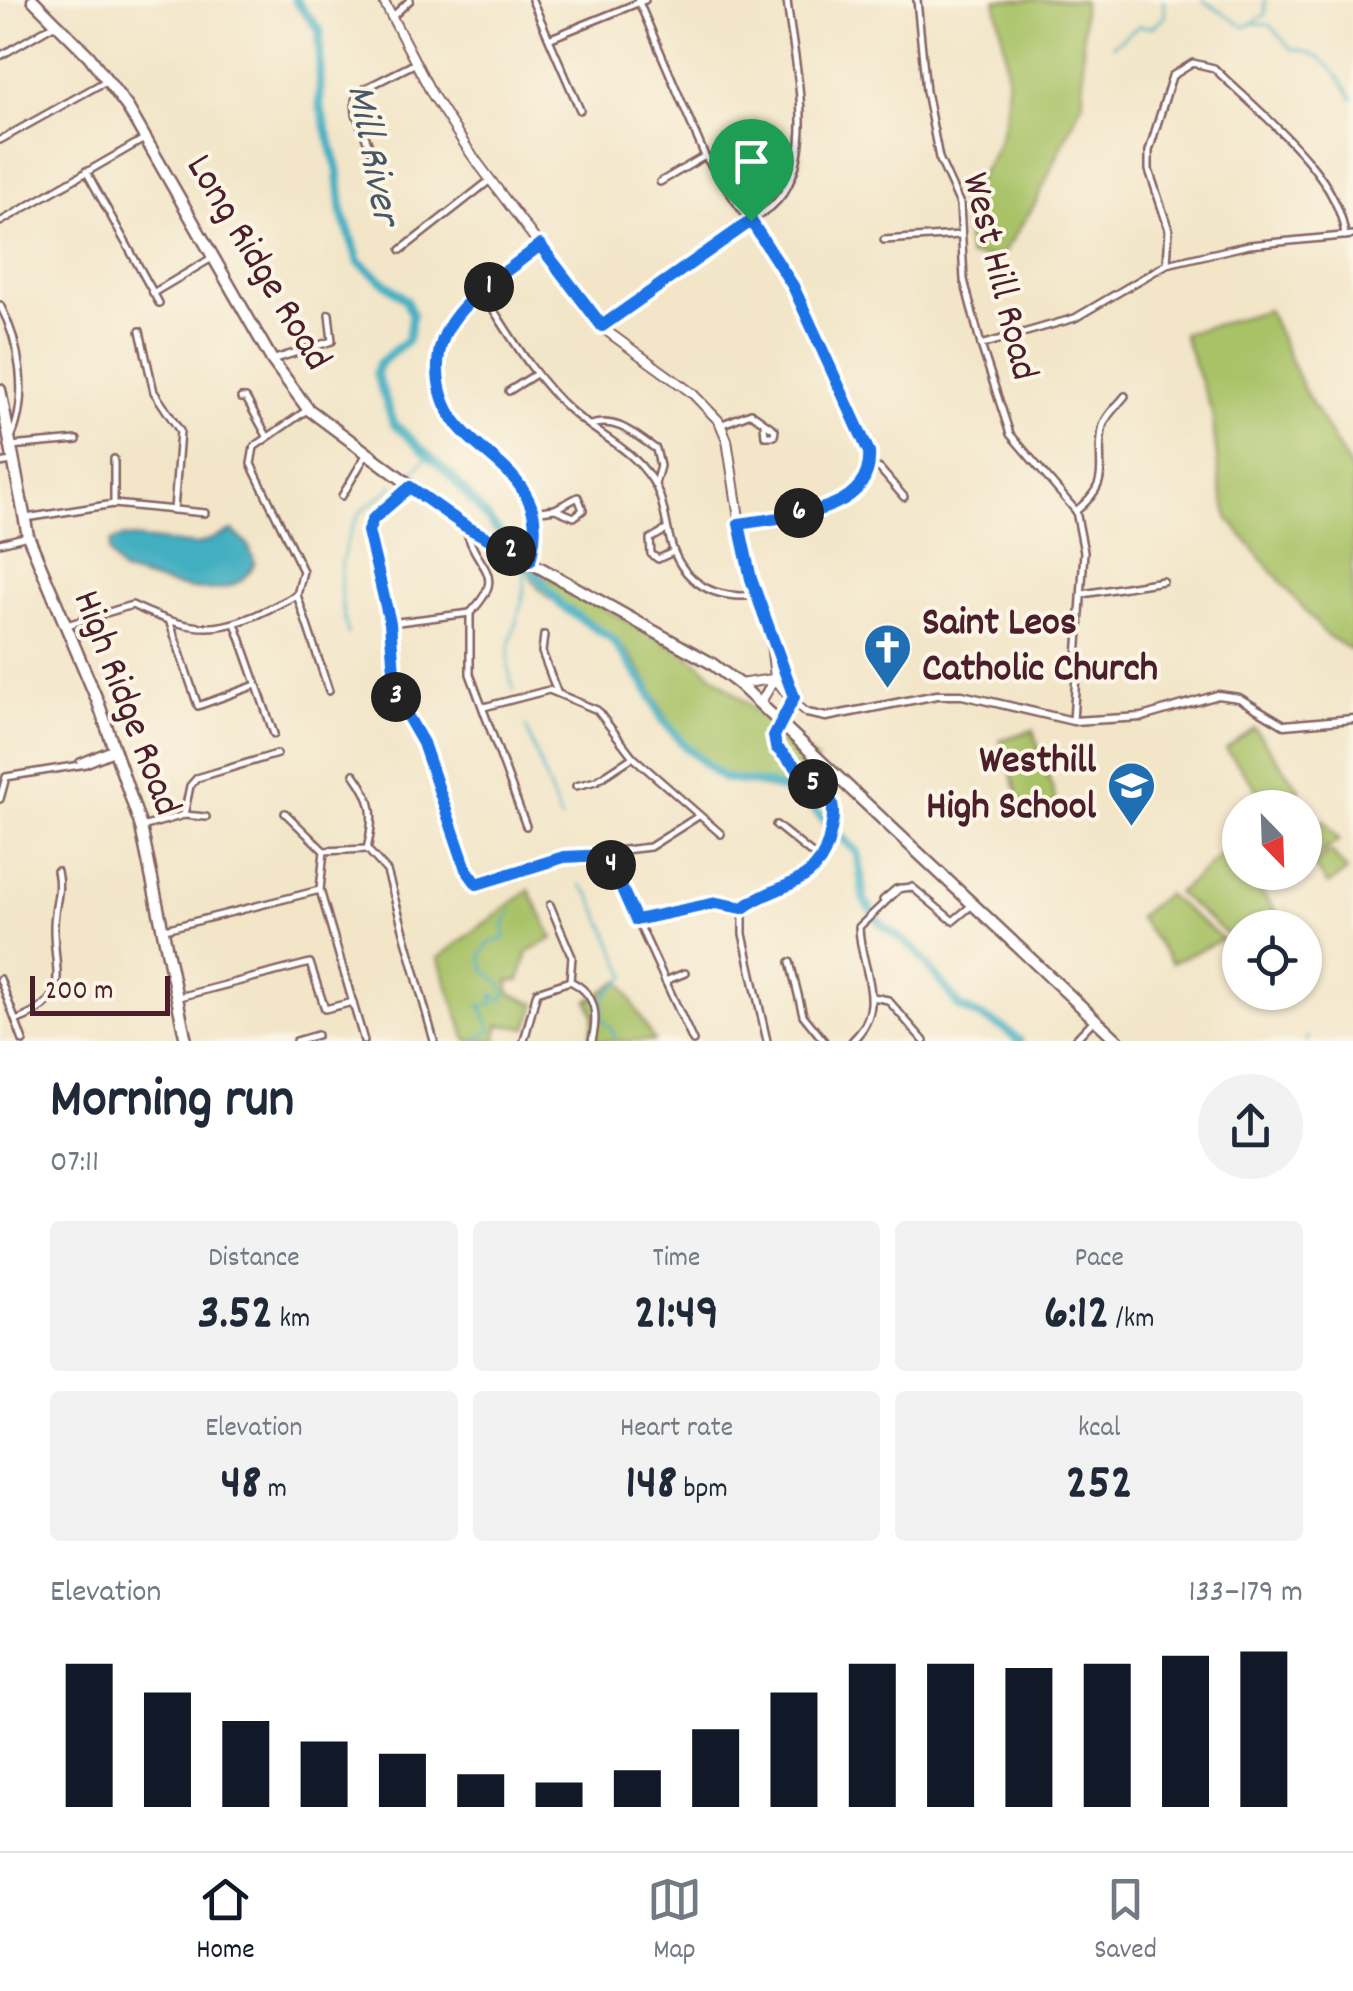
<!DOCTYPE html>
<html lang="en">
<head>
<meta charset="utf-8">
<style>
  :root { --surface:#fff; --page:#f2f2f3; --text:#1f2937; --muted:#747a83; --line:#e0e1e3; --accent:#111827 }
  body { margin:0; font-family:Dekko,sans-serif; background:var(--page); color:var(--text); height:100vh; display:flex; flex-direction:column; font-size:38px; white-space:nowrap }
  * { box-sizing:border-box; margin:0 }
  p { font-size:32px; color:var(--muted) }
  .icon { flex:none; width:55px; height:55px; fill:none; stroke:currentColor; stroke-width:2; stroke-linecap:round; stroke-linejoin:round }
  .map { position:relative; height:1041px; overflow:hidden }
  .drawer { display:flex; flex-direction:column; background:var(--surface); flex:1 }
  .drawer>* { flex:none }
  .needle { width:65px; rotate:157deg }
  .controls { position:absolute; left:1222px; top:790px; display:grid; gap:20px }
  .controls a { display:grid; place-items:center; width:100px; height:100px; border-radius:50%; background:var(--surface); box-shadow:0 2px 8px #0004; font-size:50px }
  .scale { position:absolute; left:30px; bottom:25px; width:140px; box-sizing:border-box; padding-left:10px; border:5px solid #4a1f2b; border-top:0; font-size:28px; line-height:35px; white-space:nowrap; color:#4a1f2b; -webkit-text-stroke:8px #fcf5e5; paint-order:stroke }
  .pin { position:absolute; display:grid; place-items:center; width:85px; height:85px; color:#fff; margin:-102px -42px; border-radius:50% 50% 50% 0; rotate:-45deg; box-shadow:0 0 10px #0007 }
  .pin .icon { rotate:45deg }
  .km { position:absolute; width:50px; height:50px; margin:-25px; border-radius:50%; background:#222; color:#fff; font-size:28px; line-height:50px; text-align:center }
  .round { display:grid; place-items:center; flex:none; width:105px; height:105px; border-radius:52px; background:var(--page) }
  .headline { display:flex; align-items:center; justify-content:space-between; height:170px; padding:0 50px }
  h1 { font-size:55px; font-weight:700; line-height:75px }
  .stats { display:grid; grid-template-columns:repeat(3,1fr); gap:15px; height:170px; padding:10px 50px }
  .stats div { display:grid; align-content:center; border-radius:10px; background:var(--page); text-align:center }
  .stats b { font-size:50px; font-weight:700 }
  .stats small { font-size:28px; font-weight:400 }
  .stats p { font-size:28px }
  .chart { height:280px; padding:20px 50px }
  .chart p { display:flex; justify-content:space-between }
  .chart svg { width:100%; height:180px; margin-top:10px; stroke:var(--accent); stroke-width:6 }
  .menu { display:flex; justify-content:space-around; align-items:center; height:140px; border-top:2px solid var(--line); background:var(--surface); font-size:28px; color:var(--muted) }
  .menu a { display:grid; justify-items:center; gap:5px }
  .menu .active { color:var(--accent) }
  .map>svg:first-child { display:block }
  .green { fill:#a9c268; stroke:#7a704a; stroke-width:2.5 }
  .water { fill:#43afc1; stroke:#466776; stroke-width:2.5 }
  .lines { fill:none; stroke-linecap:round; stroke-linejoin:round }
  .stream { stroke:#43afc1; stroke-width:2.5 }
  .river { stroke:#43afc1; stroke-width:9 }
  .minor-casing { stroke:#856462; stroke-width:10 }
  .tertiary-casing { stroke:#856462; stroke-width:11 }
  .secondary-casing { stroke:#856462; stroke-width:12 }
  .primary-casing { stroke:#856462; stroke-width:15 }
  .minor { stroke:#fff; stroke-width:5 }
  .tertiary { stroke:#fff; stroke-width:6 }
  .secondary { stroke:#fff; stroke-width:8 }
  .primary { stroke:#fff; stroke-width:10 }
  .route-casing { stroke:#fff; stroke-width:20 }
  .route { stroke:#1a73e8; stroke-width:12 }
  .labels { text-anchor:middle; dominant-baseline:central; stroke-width:8; stroke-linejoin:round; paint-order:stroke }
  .street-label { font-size:40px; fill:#4a1f2b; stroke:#fcf5e5 }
  .poi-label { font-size:40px; font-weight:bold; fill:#4a1f2b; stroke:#fcf5e5; text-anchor:start }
  .water-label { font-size:42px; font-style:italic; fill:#475967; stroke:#fcf5e5 }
</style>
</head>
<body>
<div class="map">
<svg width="1353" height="1041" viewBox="0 0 1353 1041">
  <rect width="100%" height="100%" fill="#fcf5e5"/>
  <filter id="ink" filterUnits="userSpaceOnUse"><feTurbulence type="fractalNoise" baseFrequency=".01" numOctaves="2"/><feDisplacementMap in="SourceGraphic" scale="20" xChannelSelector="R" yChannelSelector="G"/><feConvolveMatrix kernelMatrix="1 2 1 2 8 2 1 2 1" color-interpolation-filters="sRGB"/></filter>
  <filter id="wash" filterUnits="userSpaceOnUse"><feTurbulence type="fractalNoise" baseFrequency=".0048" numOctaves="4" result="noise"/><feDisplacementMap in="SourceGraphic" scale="40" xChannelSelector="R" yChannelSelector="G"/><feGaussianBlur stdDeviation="2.25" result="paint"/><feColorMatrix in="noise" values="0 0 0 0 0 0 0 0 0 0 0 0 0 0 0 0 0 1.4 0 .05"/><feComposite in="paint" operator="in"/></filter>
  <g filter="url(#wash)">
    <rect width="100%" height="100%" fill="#f2e5c8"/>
    <g class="green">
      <path d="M 995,0 L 1083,0 L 1083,101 L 1035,204 L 1001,257 L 969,256 L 961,197 C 1019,141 1013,75 995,0 Z"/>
      <polygon points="1268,310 1303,388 1353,473 1353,651 1326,635 1229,520 1220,487 1212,412 1183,334"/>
      <path d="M 527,566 L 690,656 L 817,761 L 792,792 C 760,787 724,783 698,760 C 662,728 652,669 614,639 C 588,618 534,603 527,566 Z"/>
      <polygon points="1254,728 1300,790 1271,807 1226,749"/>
      <polygon points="1033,730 1057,803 1024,813 1000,740"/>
      <polygon points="1323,820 1339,840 1305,865 1305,833"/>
      <polygon points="1226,851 1231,851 1240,863 1240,872 1247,873 1277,913 1255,927 1240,928 1240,937 1235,941 1177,893"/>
      <polygon points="1331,851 1347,871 1328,885 1313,865"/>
      <polygon points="529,890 553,938 528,952 519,981 508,981 510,993 536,1004 527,1028 498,1025 497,1041 467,1041 438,958"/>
      <polygon points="1166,894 1223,939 1172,963 1138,917"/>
      <polygon points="620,980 654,1041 589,1041 594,1016 588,1001"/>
    </g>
    <path class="water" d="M 233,531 L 248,545 L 255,563 C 230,612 164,581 122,572 L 109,553 L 111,542 L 123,537 L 196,545 Z"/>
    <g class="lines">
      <g class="stream">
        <path d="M 1203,0 L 1244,27 L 1253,23 L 1270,25 L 1291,49 C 1321,49 1340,77 1353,99"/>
        <polyline points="1254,22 1265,15 1265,0"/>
        <polyline points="1113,45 1139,26 1152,27 1165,17 1163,0"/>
        <polyline points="417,479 410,475 429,455"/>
        <path d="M 348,634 C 337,594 336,555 358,516 C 366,504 384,497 393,485"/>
        <path d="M 514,690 C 495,640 531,612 524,566"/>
        <polyline points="526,727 561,820"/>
        <polyline points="581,885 591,896 627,976 603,997 602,1019 614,1033 614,1041"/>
        <polyline points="475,1041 492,1030 480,1005 493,1005 492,994 502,1000 506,995 500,982 485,971 481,956 488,944 505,938 505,921 513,910"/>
        <polyline points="1306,1041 1309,1036"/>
      </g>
      <polyline class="river" points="295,0 320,31 320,105 338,170 342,212 359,262 406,300 412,315 408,339 379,364 376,373 394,424 451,476 562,606 612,639 646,686 663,720 688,749 723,778 772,785 806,801 858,853 864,900 881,924 916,950 960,1007 1002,1027 1020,1041"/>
    </g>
  </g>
  <g filter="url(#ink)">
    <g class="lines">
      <defs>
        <g id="minor">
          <polyline points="532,0 580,110"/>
          <path d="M 638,0 L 705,156 L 793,286 L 869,452 C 874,515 783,516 739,524"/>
          <polyline points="917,0 926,91 939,158 960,204 964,280 981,345 1010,434 1076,511 1084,552 1073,721"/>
          <polyline points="392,17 410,0"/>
          <polyline points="551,38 645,0"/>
          <polyline points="0,56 57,23"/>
          <polyline points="0,140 106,81"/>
          <polyline points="86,171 159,303"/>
          <polyline points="660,182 705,156"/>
          <polyline points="380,196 372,153 356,114 355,100 366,88 416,63"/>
          <polyline points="0,222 144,139"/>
          <polyline points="884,240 960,235"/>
          <polyline points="401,250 489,181"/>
          <path d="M 1167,264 L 1169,230 L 1149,170 L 1149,151 L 1172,76 L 1193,63 L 1214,68 C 1258,112 1339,172 1345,236"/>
          <path d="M 482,292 C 509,333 533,377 570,410 C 598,436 630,446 652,480 C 672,511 661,551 692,578 C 710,595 733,598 757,595"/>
          <polyline points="153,293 212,258"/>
          <path d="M 0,305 C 20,343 29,397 11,438"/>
          <path d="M 604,324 L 771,207 C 823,161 793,62 787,0"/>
          <polyline points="140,331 154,392 180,431 174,510"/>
          <polyline points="981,345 1075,318 1167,264 1249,245 1353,235"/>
          <polyline points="272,360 332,341 329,314"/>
          <polyline points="509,391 536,374"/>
          <polyline points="241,398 246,398 267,436"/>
          <polyline points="307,410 254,447 251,464 303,571 297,595 329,691"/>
          <path d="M 591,425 C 617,417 635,435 656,449 L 660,466 L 655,484"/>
          <polyline points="720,425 751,413 775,430 774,436 765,436 764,425"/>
          <polyline points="10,446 77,440"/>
          <polyline points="114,459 114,504"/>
          <polyline points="0,463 11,461"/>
          <polyline points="870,465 880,469 904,497"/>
          <polyline points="410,487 373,519 369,540 390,623 396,697 423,743 472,880 485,884 564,857 650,847 697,817"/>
          <polyline points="342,496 366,455"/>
          <path d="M 1076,511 C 1114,480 1095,469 1102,430 C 1104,417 1117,406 1125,396"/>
          <polyline points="533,512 555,509 574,517 583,510 578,497 555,509"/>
          <polyline points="26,518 114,504 205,513"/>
          <path d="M 466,529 C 475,570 510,572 470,613 L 470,674 L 526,826"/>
          <polyline points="666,530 650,539 651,554 658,559 673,552"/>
          <polyline points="0,543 28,536"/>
          <path d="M 530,561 C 535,541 538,520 529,501 C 504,448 442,443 438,372 C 437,351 444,331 457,315 C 478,288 514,267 540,245"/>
          <polyline points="1083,594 1163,581"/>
          <polyline points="170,623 198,706 256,685"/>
          <polyline points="390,623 470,613"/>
          <path d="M 67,625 L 132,605 C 206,640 227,631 297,595"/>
          <polyline points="236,626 274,734"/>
          <polyline points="544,635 542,652 557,692"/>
          <polyline points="484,707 549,690 597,710 633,757 721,834"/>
          <polyline points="80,762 111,749"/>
          <path d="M 354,774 C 374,801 375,816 367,849"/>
          <polyline points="576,786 596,781 633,757"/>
          <polyline points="0,799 6,777 86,764 115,752"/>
          <polyline points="285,813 324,851"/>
          <polyline points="184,815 190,786 197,778 277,754"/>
          <polyline points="776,825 822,862"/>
          <polyline points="142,827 184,815 206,817"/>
          <polyline points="367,849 387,871 434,1041"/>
          <polyline points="607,855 693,1041"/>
          <polyline points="883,900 896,889 912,887 953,921 971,906"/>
          <polyline points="550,905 572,957 570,981"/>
          <path d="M 743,908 C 785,877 817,894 830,832 C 832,822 836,812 831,802 C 820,780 790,767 776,747 L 774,736 L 782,722"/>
          <polyline points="743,908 743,934 767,1041"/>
          <polyline points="636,919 716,903 743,908"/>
          <polyline points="165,929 320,890"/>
          <polyline points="790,962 803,1015 824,1041"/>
          <polyline points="0,979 23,1041"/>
          <path d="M 570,981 C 597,994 598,1015 592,1041"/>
          <polyline points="665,981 685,973"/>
          <polyline points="179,997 310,963 325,1009 353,1002"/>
          <polyline points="873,997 888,1000 924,1041"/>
          <path d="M 18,1020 C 74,998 53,971 54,926 C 54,905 62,891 57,871"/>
          <polyline points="296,1041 317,1035"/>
          <polyline points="364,1041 320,890 324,851 367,849"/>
          <polyline points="524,1041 537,992 570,981"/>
          <path d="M 852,1041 C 890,1006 860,969 859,927 L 900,888"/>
          <polyline points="1074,1041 1095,1019"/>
        </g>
        <polyline id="tertiary" points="793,702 807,713 826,717 937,695 962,695 1073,721 1142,717 1218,695 1239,698 1284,725 1353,719"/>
        <g id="secondary">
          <polyline points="383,0 432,94 471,154 586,307 608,332 692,393 719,421 727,440 745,557 793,702"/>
          <polyline points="770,634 775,678 793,702"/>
          <polyline points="739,684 779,678"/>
          <polyline points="761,702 775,678"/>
        </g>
        <g id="primary">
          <polyline points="33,0 89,56 128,108 272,360 308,409 465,526 711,663 739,684 1118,1041"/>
          <polyline points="0,390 28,536 98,702 141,827 186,1041"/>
        </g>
      </defs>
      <use href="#minor" class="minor-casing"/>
      <use href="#tertiary" class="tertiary-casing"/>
      <use href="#secondary" class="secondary-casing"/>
      <use href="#primary" class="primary-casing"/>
      <use href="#minor" class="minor"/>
      <use href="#tertiary" class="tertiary"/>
      <use href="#secondary" class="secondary"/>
      <use href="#primary" class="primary"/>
    </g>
  </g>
  <g class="lines" filter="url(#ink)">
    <defs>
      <path id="route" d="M 751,221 L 793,286 L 869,452 C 874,515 783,516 739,524 L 751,579 L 794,697 L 774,736 L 776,747 L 832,803 C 835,817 831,829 828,843 C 815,888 776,883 743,908 L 716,903 L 636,920 L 607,855 L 564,857 L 477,884 L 466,869 L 423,743 L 396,696 L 390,623 L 368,531 L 373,519 L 410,487 L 465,526 L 530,561 C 535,541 538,520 529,501 C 504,448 442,443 438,372 C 437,351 444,331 457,315 C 478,288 514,267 540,245 L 602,326 Z"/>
    </defs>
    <use href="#route" class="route-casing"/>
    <use href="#route" class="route"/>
  </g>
  <defs>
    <symbol id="church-pin" viewBox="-11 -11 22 30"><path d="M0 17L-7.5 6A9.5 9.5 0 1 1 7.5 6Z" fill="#1f6fb2" stroke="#fcf5e5"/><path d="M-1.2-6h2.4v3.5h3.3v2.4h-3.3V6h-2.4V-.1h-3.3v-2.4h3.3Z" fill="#fff"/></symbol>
    <symbol id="school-pin" viewBox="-11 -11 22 30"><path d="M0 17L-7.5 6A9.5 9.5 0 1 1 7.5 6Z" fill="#1f6fb2" stroke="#fcf5e5"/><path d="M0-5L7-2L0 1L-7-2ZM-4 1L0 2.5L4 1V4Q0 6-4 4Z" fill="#fff"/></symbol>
  </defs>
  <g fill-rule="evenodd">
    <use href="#church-pin" x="860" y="620" width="55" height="75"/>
    <use href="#school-pin" x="1104" y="758" width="55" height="75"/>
  </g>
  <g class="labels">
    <g class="street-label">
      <text transform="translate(256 264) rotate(59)">Long Ridge Road</text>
      <text transform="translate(997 277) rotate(76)">West Hill Road</text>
      <text transform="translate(124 704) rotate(69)">High Ridge Road</text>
    </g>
    <g class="poi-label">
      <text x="922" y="625">Saint Leos<tspan x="922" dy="46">Catholic Church</tspan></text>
      <text x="1096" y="763" text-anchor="end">Westhill<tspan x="1096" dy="46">High School</tspan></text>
    </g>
    <g class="water-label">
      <text transform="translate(370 155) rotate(79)">Mill River</text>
    </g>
  </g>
</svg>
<div class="controls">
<a><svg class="needle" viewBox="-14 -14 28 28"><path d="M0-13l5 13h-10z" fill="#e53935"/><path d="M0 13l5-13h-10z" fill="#747a83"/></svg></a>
<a><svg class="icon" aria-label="locate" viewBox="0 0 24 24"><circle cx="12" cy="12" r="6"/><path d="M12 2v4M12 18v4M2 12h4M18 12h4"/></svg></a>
</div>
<div class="scale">200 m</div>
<div class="pin" style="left:751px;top:221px;background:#1e9e55"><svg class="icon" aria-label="arrive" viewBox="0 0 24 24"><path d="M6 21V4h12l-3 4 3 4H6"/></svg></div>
<b class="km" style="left:489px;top:287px">1</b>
<b class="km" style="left:511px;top:551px">2</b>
<b class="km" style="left:396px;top:697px">3</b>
<b class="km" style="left:611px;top:865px">4</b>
<b class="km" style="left:813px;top:784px">5</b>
<b class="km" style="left:799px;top:513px">6</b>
</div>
<section class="drawer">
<div class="headline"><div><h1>Morning run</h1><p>07:11</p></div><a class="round"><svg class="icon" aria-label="share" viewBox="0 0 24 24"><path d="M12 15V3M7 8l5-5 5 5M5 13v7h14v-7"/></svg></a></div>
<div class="stats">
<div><p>Distance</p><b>3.52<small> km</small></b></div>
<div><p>Time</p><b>21:49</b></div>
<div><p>Pace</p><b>6:12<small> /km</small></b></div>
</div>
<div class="stats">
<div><p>Elevation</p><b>48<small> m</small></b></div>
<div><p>Heart rate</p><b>148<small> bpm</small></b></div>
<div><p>kcal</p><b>252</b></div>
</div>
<div class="chart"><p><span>Elevation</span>133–179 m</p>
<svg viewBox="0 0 160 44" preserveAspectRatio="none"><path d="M5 44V9M15 44V16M25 44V23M35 44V28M45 44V31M55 44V36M65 44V38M75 44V35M85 44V25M95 44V16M105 44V9M115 44V9M125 44V10M135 44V9M145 44V7M155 44V6"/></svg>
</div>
</section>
<nav class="menu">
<a class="active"><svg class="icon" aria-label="home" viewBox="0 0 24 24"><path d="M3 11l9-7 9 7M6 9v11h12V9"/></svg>Home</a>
<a><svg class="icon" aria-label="map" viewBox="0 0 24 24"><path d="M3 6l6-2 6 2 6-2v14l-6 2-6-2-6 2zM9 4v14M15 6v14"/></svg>Map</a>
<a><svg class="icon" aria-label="saved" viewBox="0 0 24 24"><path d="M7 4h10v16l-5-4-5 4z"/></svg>Saved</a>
</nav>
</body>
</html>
